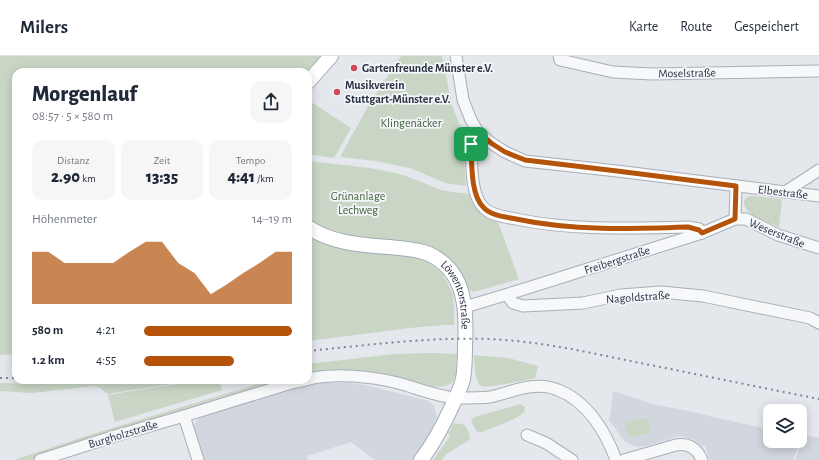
<!DOCTYPE html>
<html lang="de">
<head>
<meta charset="utf-8">
<style>
  :root { --surface:#fff; --page:#f6f6f7; --text:#1f2937; --muted:#747a83; --line:#e0e1e3; --accent:#b45309 }
  body { margin:0; font-family:"Alegreya Sans",sans-serif; background:var(--page); color:var(--text); height:100vh; display:flex; flex-direction:column; font-size:15px; white-space:nowrap }
  * { box-sizing:border-box; margin:0 }
  p { font-size:13px; color:var(--muted) }
  .icon { flex:none; width:22px; height:22px; fill:none; stroke:currentColor; stroke-width:2; stroke-linecap:round; stroke-linejoin:round }
  .map { position:relative; flex:1; overflow:hidden }
  .sheet { position:absolute; left:12px; top:12px; width:300px; height:316px; display:flex; flex-direction:column; background:var(--surface); border-radius:12px; box-shadow:0 2px 10px #0003 }
  .sheet>* { flex:none }
  .fabs { position:absolute; left:763px; top:348px; display:grid; gap:8px }
  .fabs a { display:grid; place-items:center; width:44px; height:44px; border-radius:8px; background:var(--surface); box-shadow:0 2px 10px #0003; font-size:20px }
  .pin { position:absolute; display:grid; place-items:center; width:34px; height:34px; color:#fff; margin:-17px; border-radius:8px; box-shadow:0 2px 6px #0006 }
  .round { display:grid; place-items:center; flex:none; width:42px; height:42px; border-radius:12px; background:var(--page) }
  .summary { display:flex; align-items:center; justify-content:space-between; height:68px; padding:0 20px }
  h1 { font-size:22px; font-weight:800; line-height:30px }
  .metrics { display:grid; grid-template-columns:repeat(3,1fr); gap:6px; height:68px; padding:4px 20px }
  .metrics div { display:grid; align-content:center; border-radius:10px; background:var(--page); text-align:center }
  .metrics b { font-size:17px; font-weight:800 }
  .metrics small { font-size:11px; font-weight:400 }
  .metrics p { font-size:11px }
  .chart { height:112px; padding:8px 20px }
  .chart p { display:flex; justify-content:space-between }
  .chart svg { width:100%; height:72px; margin-top:4px; fill:var(--accent); opacity:.7 }
  ul { padding:0 20px; list-style:none; font-size:13px }
  li { display:grid; grid-template-columns:64px 48px 1fr; align-items:center; height:30px }
  li i { height:10px; border-radius:5px; background:var(--accent) }
  header { display:flex; align-items:center; gap:24px; box-sizing:border-box; height:56px; padding:0 20px; background:var(--surface); border-bottom:1px solid var(--line) }
  header strong { font-size:19px }
  nav { display:flex; gap:22px; margin-inline-start:auto; font-size:14px }
  .map>svg:first-child { display:block }
  .built { fill:#d2d6de }
  .green { fill:#c9d6c5 }
  .lines { fill:none; stroke-linecap:round; stroke-linejoin:round }
  .minor-casing { stroke:#a9aeb7; stroke-width:13 }
  .major-casing { stroke:#a3abb8; stroke-width:16 }
  .minor { stroke:#f7f8fa; stroke-width:11 }
  .major { stroke:#fff; stroke-width:14 }
  .rail { stroke:#7d8696; stroke-width:2; stroke-dasharray:2 4; stroke-linecap:butt }
  .route-casing { stroke:#fff; stroke-width:8 }
  .route { stroke:#b45309; stroke-width:5 }
  .poi-dot { fill:#d1495b; stroke:#f4f6f9; stroke-width:1.5 }
  .labels { text-anchor:middle; dominant-baseline:central; stroke-width:3.5; stroke-linejoin:round; paint-order:stroke }
  .poi-label { font-size:12px; font-weight:bold; fill:#2b3445; stroke:#f4f6f9; text-anchor:start }
  .street-label { font-size:12px; fill:#2b3445; stroke:#f4f6f9 }
  .park-label { font-size:12px; fill:#3f6138; stroke:#f4f6f9 }
</style>
</head>
<body>
<header>
<strong>Milers</strong>
<nav><a>Karte</a><a>Route</a><a>Gespeichert</a></nav>
</header>
<div class="map">
<svg width="819" height="404" viewBox="0 0 819 404">
  <rect width="100%" height="100%" fill="#e4e7ec"/>
  <g class="built">
    <polygon points="325,327 351,327 365,329 429,345 433,349 435,354 437,361 432,373 412,404 375,404 351,386 307,400 308,404 204,404 194,370 196,365 200,362 289,334 309,328"/>
    <polygon points="613,335 656,349 684,354 770,374 770,385 800,385 800,380 802,381 793,404 710,404 705,390 702,390 694,384 687,382 679,380 647,390 637,391 629,388 625,386 609,364 611,354"/>
    <polygon points="805,379 819,382 819,404 795,404"/>
  </g>
  <g class="green">
    <polygon points="0,0 319,0 319,2 306,16 16,16 16,298 0,299"/>
    <polygon points="401,0 442,0 452,50 468,88 463,89 466,130 445,127 410,112 375,105 341,101 341,99 370,47"/>
    <polygon points="308,44 351,72 334,102 308,98"/>
    <polygon points="308,105 370,112 395,117 406,120 441,134 452,136 472,138 484,158 498,166 519,223 474,236 468,233 461,217 454,207 445,199 434,193 377,185 331,177 308,166"/>
    <path d="M 753,140 L 782,143 L 779,171 C 769,167 744,159 744,147 C 744,141 748,141 753,140 Z"/>
    <polygon points="308,179 316,184 359,196 400,198 423,202 434,210 442,217 453,238 454,253 454,269 443,269 410,272 308,285"/>
    <polygon points="434,297 457,298 456,319 452,327 446,330 434,331 398,323 308,320 308,308 394,298"/>
    <path d="M 474,299 L 508,302 L 538,310 L 535,322 C 526,324 486,333 481,330 C 475,326 474,306 474,299 Z"/>
    <polygon points="97,324 196,324 108,338 100,332 94,330 32,337 0,335 0,327 24,328"/>
    <polygon points="201,324 219,324 222,334 115,366 108,339"/>
    <polygon points="271,324 288,324 288,325 31,404 14,404 83,381"/>
    <path d="M 520,348 L 522,349 L 525,351 C 525,354 525,355 523,357 C 516,364 492,372 482,376 L 478,376 L 475,373 L 471,364 L 475,361 Z"/>
    <polygon points="648,362 651,377 628,381 625,366"/>
    <path d="M 454,367 C 457,368 461,367 464,369 C 467,371 470,379 470,382 C 470,383 469,384 468,385 L 446,398 L 442,404 L 433,404 L 450,380 L 448,378 Z"/>
  </g>
  <g class="lines">
    <defs>
      <g id="minor">
        <polyline points="456,0 463,44 471,64 478,76 491,87 505,96 525,105 617,115 819,140"/>
        <polyline points="559,0 560,4 613,16 652,18 819,15"/>
        <path d="M 478,76 L 472,83 L 471,88 C 472,106 470,139 484,152 C 492,160 506,161 516,163 C 573,175 630,172 688,171 L 699,173 L 702,177"/>
        <polyline points="785,136 819,114"/>
        <polyline points="735,163 736,130"/>
        <polyline points="507,239 513,247 523,250 583,247 621,239 661,236 703,240 810,262 819,267"/>
        <polyline points="465,251 518,235 702,177 735,163 746,163 778,179 819,192"/>
        <path d="M 308,323 C 336,317 370,320 398,327 C 417,332 437,341 457,342 C 467,342 480,342 490,341 C 513,336 535,324 558,334 C 587,345 606,376 616,404"/>
        <polyline points="184,360 198,404"/>
        <polyline points="527,379 546,387 572,404"/>
        <polyline points="40,404 115,380 184,360 288,328 306,324"/>
        <path d="M 624,404 L 676,389 C 688,387 697,392 702,404"/>
      </g>
      <g id="major">
        <polyline points="308,26 331,0"/>
        <path id="s1" d="M 308,171 C 334,189 368,189 399,192 C 408,193 420,194 429,198 C 466,215 467,254 465,290 C 465,300 465,312 463,323 C 461,332 456,340 453,348 C 444,368 434,387 421,404"/>
      </g>
    </defs>
    <use href="#minor" class="minor-casing"/>
    <use href="#major" class="major-casing"/>
    <use href="#minor" class="minor"/>
    <use href="#major" class="major"/>
    <g class="rail">
      <path d="M 308,295 C 368,289 428,281 489,283 C 538,285 587,296 635,306 C 696,318 758,331 819,343"/>
      <polyline points="0,322 16,322"/>
    </g>
  </g>
  <g class="lines">
    <defs>
      <path id="route" d="M 478,76 L 491,87 L 505,96 L 525,104 L 617,115 L 736,130 L 735,163 L 702,177 L 699,174 L 688,171 C 630,173 573,175 516,163 C 506,161 492,160 484,152 C 470,139 472,106 471,88 L 472,83 Z"/>
    </defs>
    <use href="#route" class="route-casing"/>
    <use href="#route" class="route"/>
  </g>
  <g class="poi-dot">
    <circle cx="354" cy="12" r="4"/>
    <circle cx="337" cy="36" r="4"/>
  </g>
  <g class="labels">
    <g class="poi-label">
      <text x="362" y="12">Gartenfreunde Münster e.V.</text>
      <text x="345" y="29">Musikverein<tspan x="345" dy="14">Stuttgart-Münster e.V.</tspan></text>
    </g>
    <g class="street-label">
      <text transform="translate(687 17) rotate(-1)">Moselstraße</text>
      <text transform="translate(783 136) rotate(7)">Elbestraße</text>
      <text transform="translate(777 177) rotate(22)">Weserstraße</text>
      <text transform="translate(617 204) rotate(-18)">Freibergstraße</text>
      <text stroke="none"><textPath href="#s1" startOffset="178">Löwentorstraße</textPath></text>
      <text transform="translate(638 241) rotate(-4)">Nagoldstraße</text>
      <text transform="translate(123 378) rotate(-17)">Burgholzstraße</text>
    </g>
    <g class="park-label">
      <text x="411" y="67">Klingenäcker</text>
      <text x="358" y="140">Grünanlage<tspan x="358" dy="14">Lechweg</tspan></text>
    </g>
  </g>
</svg>
<div class="fabs">
<a><svg class="icon" aria-label="layers" viewBox="0 0 24 24"><path d="M12 4l9 5-9 5-9-5zM3 14l9 5 9-5"/></svg></a>
</div>
<div class="pin" style="left:471px;top:88px;background:#1e9e55"><svg class="icon" aria-label="arrive" viewBox="0 0 24 24"><path d="M6 21V4h12l-3 4 3 4H6"/></svg></div>
<section class="sheet">
<div class="summary"><div><h1>Morgenlauf</h1><p>08:57 · 5 × 580 m</p></div><a class="round"><svg class="icon" aria-label="share" viewBox="0 0 24 24"><path d="M12 15V3M7 8l5-5 5 5M5 13v7h14v-7"/></svg></a></div>
<div class="metrics">
<div><p>Distanz</p><b>2.90<small> km</small></b></div>
<div><p>Zeit</p><b>13:35</b></div>
<div><p>Tempo</p><b>4:41<small> /km</small></b></div>
</div>
<div class="chart"><p><span>Höhenmeter</span>14–19 m</p>
<svg viewBox="0 0 160 44" preserveAspectRatio="none"><path d="M0 44V12L10 12L20 19L30 19L40 19L50 19L60 12L70 6L80 6L90 19L100 25L110 38L120 32L130 25L140 19L150 12L160 12V44z"/></svg>
</div>
<ul>
<li><b>580 m</b>4:21<i style="width:100%"></i></li>
<li><b>1.2 km</b>4:55<i style="width:61%"></i></li>
</ul>
</section>
</div>
</body>
</html>
